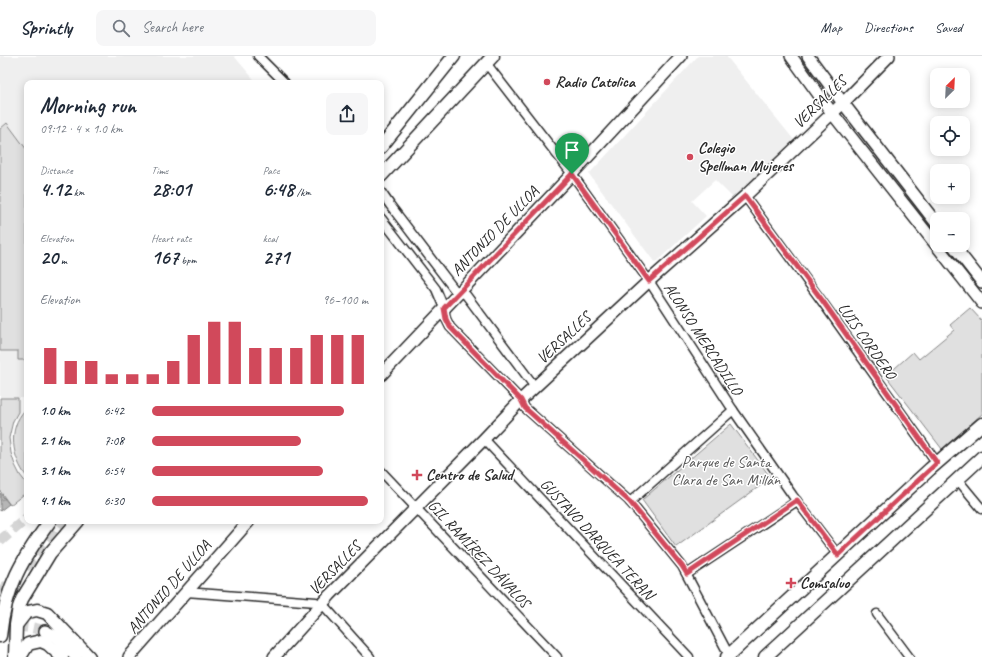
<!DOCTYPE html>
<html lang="en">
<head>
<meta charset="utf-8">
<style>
  :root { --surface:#fff; --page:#f6f6f7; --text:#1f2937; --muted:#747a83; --line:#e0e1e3; --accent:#d1495b }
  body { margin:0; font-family:Caveat,sans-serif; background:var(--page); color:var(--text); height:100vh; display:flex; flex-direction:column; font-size:15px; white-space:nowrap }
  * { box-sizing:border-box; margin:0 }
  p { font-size:13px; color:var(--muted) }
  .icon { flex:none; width:22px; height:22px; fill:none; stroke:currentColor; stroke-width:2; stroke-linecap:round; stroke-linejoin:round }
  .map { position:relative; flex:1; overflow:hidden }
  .side { position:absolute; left:24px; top:24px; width:360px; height:444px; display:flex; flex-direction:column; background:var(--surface); border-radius:8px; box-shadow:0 2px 10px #0003 }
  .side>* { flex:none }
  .needle { width:26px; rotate:24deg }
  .buttons { position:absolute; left:930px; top:12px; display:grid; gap:8px }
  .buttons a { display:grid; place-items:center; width:40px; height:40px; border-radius:8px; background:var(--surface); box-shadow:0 2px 10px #0003; font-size:20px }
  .pin { position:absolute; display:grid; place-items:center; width:34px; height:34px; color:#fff; margin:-41px -17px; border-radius:50% 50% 50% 0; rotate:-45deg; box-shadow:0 0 4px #0007 }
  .pin .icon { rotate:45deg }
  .round { display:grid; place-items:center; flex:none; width:42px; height:42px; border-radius:8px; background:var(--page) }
  .summary { display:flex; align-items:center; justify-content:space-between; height:68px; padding:0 16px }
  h1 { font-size:22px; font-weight:700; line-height:30px }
  .figures { display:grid; grid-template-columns:repeat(3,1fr); gap:6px; height:68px; padding:4px 16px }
  .figures div { display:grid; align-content:center }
  .figures b { font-size:20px; font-weight:700 }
  .figures small { font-size:11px; font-weight:400 }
  .figures p { font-size:11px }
  .chart { height:112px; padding:8px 16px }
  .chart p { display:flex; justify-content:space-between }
  .chart svg { width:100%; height:72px; margin-top:4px; stroke:var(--accent); stroke-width:6 }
  ul { padding:0 16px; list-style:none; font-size:13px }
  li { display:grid; grid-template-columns:64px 48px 1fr; align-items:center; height:30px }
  li i { height:10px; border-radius:5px; background:var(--accent) }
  header { display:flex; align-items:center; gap:24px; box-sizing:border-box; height:56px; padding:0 20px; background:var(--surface); border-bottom:1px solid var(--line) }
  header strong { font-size:19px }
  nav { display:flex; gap:22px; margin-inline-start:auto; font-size:14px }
  .search { width:280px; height:36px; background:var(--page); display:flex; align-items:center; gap:10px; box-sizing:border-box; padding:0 14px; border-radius:8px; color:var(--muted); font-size:15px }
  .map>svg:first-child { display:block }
  .built { fill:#efefef }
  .green { fill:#e0e0e0; stroke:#868686 }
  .water { fill:url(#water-waves); stroke:#7e7e7e }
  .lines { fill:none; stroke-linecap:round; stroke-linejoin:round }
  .secondary-tunnel { stroke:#d5d5d5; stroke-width:11; stroke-dasharray:11 5.5; stroke-linecap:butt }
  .primary-tunnel { stroke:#d5d5d5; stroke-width:12; stroke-dasharray:12 6; stroke-linecap:butt }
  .street-casing { stroke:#2b2b2b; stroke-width:11 }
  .secondary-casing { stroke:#2b2b2b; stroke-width:14 }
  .primary-casing { stroke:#2b2b2b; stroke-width:15 }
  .street { stroke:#fff; stroke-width:8 }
  .secondary { stroke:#fff; stroke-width:11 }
  .primary { stroke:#fff; stroke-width:12 }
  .route-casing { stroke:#fff; stroke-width:8 }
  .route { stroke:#d1495b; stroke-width:5 }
  .poi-dot { fill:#d1495b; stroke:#fff; stroke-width:1.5 }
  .labels { text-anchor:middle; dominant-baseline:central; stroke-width:3; stroke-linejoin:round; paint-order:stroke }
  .poi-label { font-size:16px; font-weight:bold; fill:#2b2b2b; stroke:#fff; text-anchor:start }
  .street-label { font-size:16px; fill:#2b2b2b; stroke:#fff }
  .park-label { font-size:16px; fill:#585858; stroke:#fff }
</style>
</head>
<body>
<header>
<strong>Sprintly</strong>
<div class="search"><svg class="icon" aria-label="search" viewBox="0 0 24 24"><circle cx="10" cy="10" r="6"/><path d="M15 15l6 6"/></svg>Search here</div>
<nav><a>Map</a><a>Directions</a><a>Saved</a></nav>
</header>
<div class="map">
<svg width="982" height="601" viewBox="0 0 982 601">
  <defs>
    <pattern id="water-waves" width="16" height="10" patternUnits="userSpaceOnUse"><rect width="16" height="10" fill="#b6b6b6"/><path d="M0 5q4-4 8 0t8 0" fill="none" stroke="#949494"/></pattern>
  </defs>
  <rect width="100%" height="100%" fill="#fff"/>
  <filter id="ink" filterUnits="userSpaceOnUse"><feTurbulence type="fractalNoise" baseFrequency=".025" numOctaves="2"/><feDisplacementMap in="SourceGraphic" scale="8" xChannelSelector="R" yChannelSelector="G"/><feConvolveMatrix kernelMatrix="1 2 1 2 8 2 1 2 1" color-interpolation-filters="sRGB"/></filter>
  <g filter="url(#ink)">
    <g class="built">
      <polygon points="0,0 234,0 257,27 27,27 27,342 0,342"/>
      <polygon points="698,0 726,0 794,84 734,143 715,124 692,145 706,160 655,207 589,118"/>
    </g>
    <g class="green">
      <polygon points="7,67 27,94 27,304 18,304 18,295 0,295 0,73"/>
      <polygon points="970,252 982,265 982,358 942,393 886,320 913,296 919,303 954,274 950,269"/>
      <polygon points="0,342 18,342 18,356 13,365 9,382 11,397 15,409 20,419 27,428 27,436 10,449 0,435"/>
      <path d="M 25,342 L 27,342 L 27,421 C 12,402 7,373 25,354 Z"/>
      <polygon points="731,368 771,422 676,491 642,444"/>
    </g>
    <polygon class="water" points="0,437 9,448 0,455"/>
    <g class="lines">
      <g class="secondary-tunnel">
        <polyline points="0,485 27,462"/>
        <path d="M 0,572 C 16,569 30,570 45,575"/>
      </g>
      <polyline class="primary-tunnel" points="0,538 66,465"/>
      <defs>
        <g id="street">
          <polyline points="258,0 285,27"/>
          <polyline points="486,7 572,118 649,225 733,354 793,440 838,499"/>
          <polyline points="381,136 390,149 454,233 466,239 535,331"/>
          <polyline points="745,140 821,244 937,407"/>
          <polyline points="381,162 436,233 444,252 446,263 450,271 521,344 525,352 628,444 635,452 682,510 730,601"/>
          <polyline points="484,383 689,601"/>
          <polyline points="381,415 557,601"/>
          <polyline points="958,424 982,453"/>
          <polyline points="630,446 733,354"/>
          <polyline points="687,518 797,445"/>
          <polyline points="186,536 316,546 326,552 370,601"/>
          <polyline points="877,558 909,601"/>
        </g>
        <g id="secondary">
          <polyline points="791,0 832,57 982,247"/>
          <polyline points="808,0 843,47 937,168"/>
          <polyline points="953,189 982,226"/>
          <polyline points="381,319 572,118 681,0"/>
          <polyline points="45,575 57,581 76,601"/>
          <polyline points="129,601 249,465"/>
          <polyline points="274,601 330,539 484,383 523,342 649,225 745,140 843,47 889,0"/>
        </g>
        <g id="primary">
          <polyline points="381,91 454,0"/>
          <polyline points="381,120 493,0"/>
          <polyline points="17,568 24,559 28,556 37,554 47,557 89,601"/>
          <path d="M 0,580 C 5,532 22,503 50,465"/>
          <polyline points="15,601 16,569 19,551 22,543 50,497 78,465"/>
          <polyline points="20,601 28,588 41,585 48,588 62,601"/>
          <polyline points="727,601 930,413 982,368"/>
          <polyline points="765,601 982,401"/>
        </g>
      </defs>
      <use href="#street" class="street-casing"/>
      <use href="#secondary" class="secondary-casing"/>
      <use href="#primary" class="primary-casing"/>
      <use href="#street" class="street"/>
      <use href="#secondary" class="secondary"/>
      <use href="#primary" class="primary"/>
    </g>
  </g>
  <g class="lines" filter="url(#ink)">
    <defs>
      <polygon id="route" points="572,118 649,225 745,140 822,244 937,407 838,499 797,444 687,518 682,510 630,446 525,352 521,344 450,271 446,263 444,252"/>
    </defs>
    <use href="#route" class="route-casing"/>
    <use href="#route" class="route"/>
  </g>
  <g class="poi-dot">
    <circle cx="547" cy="26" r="4"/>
    <circle cx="690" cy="101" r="4"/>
    <path d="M415 413h4v4h4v4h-4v4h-4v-4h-4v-4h4z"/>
    <path d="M789 521h4v4h4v4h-4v4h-4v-4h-4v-4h4z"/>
  </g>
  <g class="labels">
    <g class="poi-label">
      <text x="555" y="26">Radio Catolica</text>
      <text x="698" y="92">Colegio<tspan x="698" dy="18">Spellman Mujeres</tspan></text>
      <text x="426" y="419">Centro de Salud</text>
      <text x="800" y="527">Comsaluo</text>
    </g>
    <g class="street-label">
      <text transform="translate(820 46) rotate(-44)">VERSALLES</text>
      <text transform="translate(495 175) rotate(-46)">ANTONIO DE ULLOA</text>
      <text transform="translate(564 282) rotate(-43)">VERSALLES</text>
      <text transform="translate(703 283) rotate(57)">ALONSO MERCADILLO</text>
      <text transform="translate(867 285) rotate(55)">LUIS CORDERO</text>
      <text transform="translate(597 483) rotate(47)">GUSTAVO DARQUEA TERAN</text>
      <text transform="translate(479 498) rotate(47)">GIL RAMÍREZ DÁVALOS</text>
      <text transform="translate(335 512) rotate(-46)">VERSALLES</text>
      <text transform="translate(169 531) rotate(-49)">ANTONIO DE ULLOA</text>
    </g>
    <g class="park-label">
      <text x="726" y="406">Parque de Santa<tspan x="726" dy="18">Clara de San Millán</tspan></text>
    </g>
  </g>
</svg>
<div class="buttons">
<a><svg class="needle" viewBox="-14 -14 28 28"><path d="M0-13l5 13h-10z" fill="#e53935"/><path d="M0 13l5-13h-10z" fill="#747a83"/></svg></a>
<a><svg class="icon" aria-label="locate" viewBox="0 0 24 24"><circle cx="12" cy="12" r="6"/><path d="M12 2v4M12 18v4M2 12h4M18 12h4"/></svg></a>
<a>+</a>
<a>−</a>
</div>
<div class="pin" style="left:572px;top:118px;background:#1e9e55"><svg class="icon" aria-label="arrive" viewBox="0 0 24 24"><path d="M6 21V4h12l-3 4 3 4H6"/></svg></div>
<section class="side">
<div class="summary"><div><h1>Morning run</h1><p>09:12 · 4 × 1.0 km</p></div><a class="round"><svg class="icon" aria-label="share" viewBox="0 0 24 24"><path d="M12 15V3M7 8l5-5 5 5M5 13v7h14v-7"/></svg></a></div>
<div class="figures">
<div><p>Distance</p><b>4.12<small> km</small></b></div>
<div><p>Time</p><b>28:01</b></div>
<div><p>Pace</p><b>6:48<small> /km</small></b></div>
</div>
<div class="figures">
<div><p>Elevation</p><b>20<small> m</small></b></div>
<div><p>Heart rate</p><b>167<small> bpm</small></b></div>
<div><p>kcal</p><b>271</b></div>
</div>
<div class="chart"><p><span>Elevation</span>96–100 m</p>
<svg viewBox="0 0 160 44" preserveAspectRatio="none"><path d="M5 44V22M15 44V30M25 44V30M35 44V38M45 44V38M55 44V38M65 44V30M75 44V14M85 44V6M95 44V6M105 44V22M115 44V22M125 44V22M135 44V14M145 44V14M155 44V14"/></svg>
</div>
<ul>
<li><b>1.0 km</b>6:42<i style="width:89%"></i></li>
<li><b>2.1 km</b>7:08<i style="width:69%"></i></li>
<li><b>3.1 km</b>6:54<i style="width:79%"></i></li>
<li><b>4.1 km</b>6:30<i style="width:100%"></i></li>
</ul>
</section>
</div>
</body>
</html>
